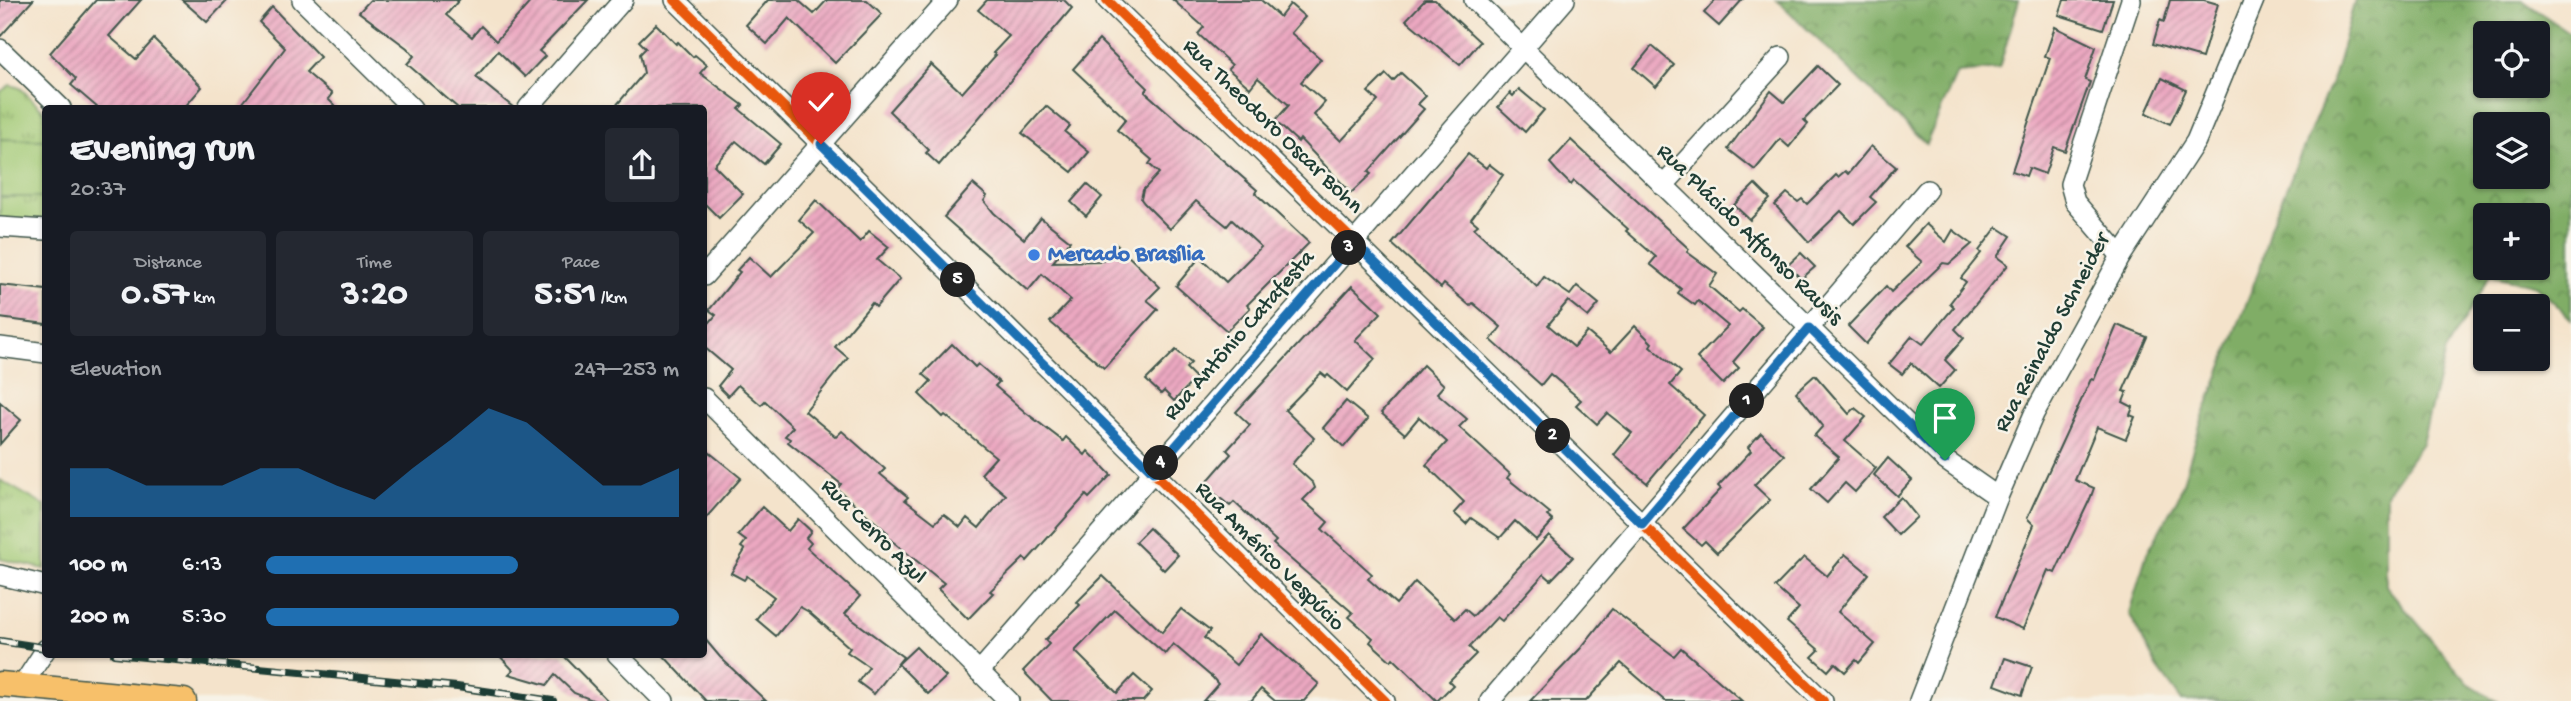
<!DOCTYPE html>
<html lang="en">
<head>
<meta charset="utf-8">
<style>
  :root { --surface:#171b24; --page:#242831; --text:#f1f3f6; --muted:#9ea1a6; --accent:#1f6fb2 }
  body { margin:0; font-family:"Gochi Hand",sans-serif; background:var(--page); color:var(--text); height:100vh; display:flex; flex-direction:column; font-size:26px; white-space:nowrap }
  * { box-sizing:border-box; margin:0 }
  p { font-size:23px; color:var(--muted) }
  .icon { flex:none; width:38px; height:38px; fill:none; stroke:currentColor; stroke-width:2; stroke-linecap:round; stroke-linejoin:round }
  .map { position:relative; flex:1; overflow:hidden }
  .drawer { position:absolute; left:42px; top:105px; width:665px; height:553px; display:flex; flex-direction:column; background:var(--surface); border-radius:7px; box-shadow:0 2px 5px #0004 }
  .drawer>* { flex:none }
  .buttons { position:absolute; left:2473px; top:21px; display:grid; gap:14px }
  .buttons a { display:grid; place-items:center; width:77px; height:77px; border-radius:7px; background:var(--surface); box-shadow:0 2px 5px #0004; font-size:35px }
  .pin { position:absolute; display:grid; place-items:center; width:60px; height:60px; color:#fff; margin:-72px -30px; border-radius:50% 50% 50% 0; rotate:-45deg; box-shadow:0 0 7px #0007 }
  .pin .icon { rotate:45deg }
  .km { position:absolute; width:35px; height:35px; margin:-18px; border-radius:50%; background:#222; color:#fff; font-size:19px; line-height:35px; text-align:center }
  .round { display:grid; place-items:center; flex:none; width:74px; height:74px; border-radius:7px; background:var(--page) }
  .head { display:flex; align-items:center; justify-content:space-between; height:119px; padding:0 28px }
  h1 { font-size:38px; font-weight:700; line-height:52px }
  .metrics { display:grid; grid-template-columns:repeat(3,1fr); gap:10px; height:119px; padding:7px 28px }
  .metrics div { display:grid; align-content:center; border-radius:7px; background:var(--page); text-align:center }
  .metrics b { font-size:35px; font-weight:700 }
  .metrics small { font-size:19px; font-weight:400 }
  .metrics p { font-size:19px }
  .chart { height:196px; padding:14px 28px }
  .chart p { display:flex; justify-content:space-between }
  .chart svg { width:100%; height:126px; margin-top:7px; fill:var(--accent); opacity:.7 }
  ul { padding:0 28px; list-style:none; font-size:23px }
  li { display:grid; grid-template-columns:112px 84px 1fr; align-items:center; height:52px }
  li i { height:18px; border-radius:9px; background:var(--accent) }
  .map>svg:first-child { display:block }
  .grass { fill:url(#grass-tufts); stroke:#608354; stroke-width:2 }
  .forest { fill:url(#forest-crowns); stroke:#50754d; stroke-width:2; fill-rule:evenodd }
  .garden { fill:#a1c974; stroke:#608354; stroke-width:2 }
  .building { fill:url(#building-hatch) }
  .lines { fill:none; stroke-linecap:round; stroke-linejoin:round }
  .minor-casing { stroke:#3f564b; stroke-width:22 }
  .major-casing { stroke:#3f564b; stroke-width:27 }
  .minor { stroke:#fff; stroke-width:19 }
  .major { stroke:#f7c06b; stroke-width:24 }
  .rail-casing { stroke:#1f3d34; stroke-width:8 }
  .rail { stroke:#f7f3e8; stroke-width:5; stroke-dasharray:16; stroke-linecap:butt }
  .cycleway-casing { stroke:#f7f3e8; stroke-width:15 }
  .cycleway { stroke:#e8590c; stroke-width:10 }
  .route-casing { stroke:#fff; stroke-width:14 }
  .route { stroke:#1f6fb2; stroke-width:9 }
  .shop-dot { fill:#3f7fe0; stroke:#f7f3e8; stroke-width:2.5 }
  .labels { text-anchor:middle; dominant-baseline:central; stroke-width:5; stroke-linejoin:round; paint-order:stroke }
  .street-label { font-size:23px; fill:#1f3d34; stroke:#f7f3e8 }
  .shop-label { font-size:23px; font-weight:bold; fill:#366cbe; stroke:#f7f3e8; text-anchor:start }
</style>
</head>
<body>
<div class="map">
<svg width="2571" height="701" viewBox="0 0 2571 701">
  <defs>
    <pattern id="grass-tufts" width="24" height="20" patternUnits="userSpaceOnUse" patternTransform="scale(1.75)"><rect width="24" height="20" fill="#a1c974"/><path d="M3 7l-1-3M5 7V3M7 7l1-3M15 17l-1-3M17 17v-4M19 17l1-3" fill="none" stroke="#83a460"/></pattern>
    <pattern id="forest-crowns" width="20" height="18" patternUnits="userSpaceOnUse" patternTransform="scale(1.75)"><rect width="20" height="18" fill="#80ad66"/><path d="M2 6a3 3 0 1 1 6 0M12 15a3 3 0 1 1 6 0" fill="none" stroke="#688e55"/></pattern>
    <pattern id="building-hatch" width="6" height="6" patternUnits="userSpaceOnUse" patternTransform="scale(1.75)"><rect width="6" height="6" fill="#eca8c1"/><path d="M-1 1l2-2M0 6l6-6M5 7l2-2" fill="none" stroke="#bf8a9e"/></pattern>
  </defs>
  <rect width="100%" height="100%" fill="#f7f3e8"/>
  <filter id="ink" filterUnits="userSpaceOnUse"><feTurbulence type="fractalNoise" baseFrequency=".0143" numOctaves="2"/><feDisplacementMap in="SourceGraphic" scale="14" xChannelSelector="R" yChannelSelector="G"/><feConvolveMatrix kernelMatrix="1 2 1 2 8 2 1 2 1" color-interpolation-filters="sRGB"/></filter>
  <filter id="wash" filterUnits="userSpaceOnUse"><feTurbulence type="fractalNoise" baseFrequency=".00686" numOctaves="4" result="noise"/><feDisplacementMap in="SourceGraphic" scale="28" xChannelSelector="R" yChannelSelector="G"/><feGaussianBlur stdDeviation="1.57" result="paint"/><feColorMatrix in="noise" values="0 0 0 0 0 0 0 0 0 0 0 0 0 0 0 0 0 1.4 0 .05"/><feComposite in="paint" operator="in"/></filter>
  <g filter="url(#wash)">
    <rect width="100%" height="100%" fill="#f4e3cb"/>
    <g class="grass">
      <polygon points="10,85 20,88 45,112 45,225 0,222 0,92"/>
      <polygon points="0,480 45,506 45,569 0,559"/>
    </g>
    <g class="forest">
      <polygon points="1777,0 2019,0 1999,69 1957,73 1926,144"/>
      <path d="M 2355,0 L 2522,0 L 2571,34 L 2571,319 L 2537,286 L 2490,275 L 2445,352 L 2422,443 L 2386,494 L 2386,586 L 2468,683 L 2497,701 L 2182,701 L 2157,667 L 2129,613 L 2147,553 L 2179,496 L 2200,425 L 2261,265 L 2270,227 L 2334,75 ZM 2485,33 L 2538,33 L 2538,86 L 2485,86 ZM 2485,124 L 2538,124 L 2538,177 L 2485,177 ZM 2485,215 L 2538,215 L 2538,268 L 2485,268 Z"/>
    </g>
    <polygon class="garden" points="0,139 45,140 45,197 0,197"/>
    <g id="blocks">
      <g class="building">
        <polygon points="0,0 33,0 0,37"/>
        <polygon points="96,0 141,0 109,36 136,59 154,39 202,87 184,108 98,108 71,85 76,79 50,53"/>
        <polygon points="182,0 228,0 207,22"/>
        <polygon points="370,0 459,0 446,15 472,37 481,26 496,41 532,0 588,0 539,51 545,56 525,77 498,51 476,77 514,108 458,108 407,64 414,56 407,48 359,12"/>
        <polygon points="768,0 798,0 814,14 827,0 867,0 882,14 835,63 789,18 767,44 746,25"/>
        <polygon points="987,0 1064,0 1072,8 939,165 926,153 929,150 889,111 931,64 962,93 996,55 993,53 1009,36 978,10"/>
        <polygon points="1173,0 1261,0 1280,17 1290,4 1305,17 1291,33 1321,59 1301,82 1325,102 1314,115 1341,141 1378,101 1368,92 1386,74 1393,81 1401,73 1426,96 1418,104 1424,109 1368,172 1371,174 1351,193 1300,139 1298,142 1275,121 1289,105 1258,78 1250,88 1228,69 1232,65 1198,34 1204,27"/>
        <polygon points="1425,0 1435,0 1480,42 1460,65 1406,20"/>
        <polygon points="1715,0 1742,0 1719,26 1704,13"/>
        <polygon points="2064,0 2113,0 2103,29 2059,15"/>
        <polygon points="2170,0 2204,0 2218,4 2202,58 2153,44 2160,20 2164,22"/>
        <polygon points="272,7 320,57 306,72 332,94 328,99 337,108 239,108 285,48 259,22"/>
        <polygon points="656,24 676,44 678,42 693,57 695,55 707,65 700,73 743,105 739,109 781,144 764,164 736,141 714,165 743,194 719,218 704,203 704,108 614,108 644,73 640,54 646,48 639,41"/>
        <polygon points="2055,27 2096,47 2085,80 2090,82 2065,151 2054,147 2045,174 2029,168 2026,176 2012,171 2050,58 2045,56"/>
        <polygon points="1099,40 1148,88 1145,92 1257,190 1255,193 1309,243 1247,305 1250,308 1227,331 1176,286 1200,257 1226,282 1261,247 1232,220 1227,226 1196,201 1170,229 1144,203 1141,199 1143,190 1159,173 1149,164 1152,160 1117,130 1126,119 1073,69"/>
        <polygon points="1652,46 1674,65 1656,87 1634,68"/>
        <polygon points="1818,66 1838,85 1804,120 1808,124 1789,147 1780,139 1755,170 1728,149 1771,91 1784,102"/>
        <polygon points="2162,78 2186,90 2170,124 2146,113"/>
        <polygon points="1519,89 1544,110 1525,132 1498,107 1510,93 1513,96"/>
        <polygon points="1046,106 1070,126 1065,132 1089,152 1072,172 1022,133"/>
        <polygon points="1571,140 1689,249 1687,252 1717,274 1709,286 1739,312 1742,309 1763,327 1733,362 1739,368 1723,384 1697,358 1728,326 1698,301 1695,305 1678,293 1681,289 1650,264 1656,257 1626,231 1628,229 1574,181 1571,185 1557,171 1550,163"/>
        <polygon points="1871,146 1896,167 1870,197 1876,202 1854,224 1841,211 1809,242 1775,205 1787,193 1798,202 1802,199 1807,204 1836,175 1838,177 1845,171 1848,174"/>
        <polygon points="1468,154 1486,168 1489,164 1503,175 1471,219 1478,225 1474,228 1537,287 1544,277 1570,295 1577,286 1599,304 1588,317 1568,301 1548,325 1574,347 1587,332 1611,352 1635,326 1652,343 1650,346 1681,372 1670,385 1704,415 1647,483 1614,455 1632,433 1607,413 1597,424 1576,405 1581,400 1550,374 1541,385 1491,340 1501,327 1473,303 1470,306 1444,284 1441,288 1392,244"/>
        <polygon points="973,184 987,196 984,201 994,213 1024,239 1041,218 1070,241 1053,262 1102,261 1116,244 1160,287 1147,300 1158,309 1104,368 1050,322 1071,300 1042,274 1028,291 944,217"/>
        <polygon points="1087,184 1102,197 1086,216 1071,202"/>
        <polygon points="1755,184 1770,199 1750,220 1734,205"/>
        <polygon points="816,200 860,242 869,231 889,247 877,260 900,279 876,307 872,303 835,347 848,358 805,411 836,437 842,431 885,469 880,474 908,497 905,500 935,523 944,514 960,527 967,518 979,528 1006,495 981,474 996,457 945,415 943,417 919,394 931,381 923,374 952,344 975,367 978,364 999,382 995,386 1025,412 1063,441 1066,437 1085,455 1088,451 1111,475 1089,498 1086,495 1027,561 1024,558 990,591 993,593 968,619 938,589 944,583 886,536 888,533 837,489 841,484 788,442 790,439 785,436 793,427 765,401 761,405 738,385 728,396 718,386 731,370 704,347 704,329 716,315 709,310 740,272 737,270 749,257 771,277 814,233 799,220"/>
        <polygon points="1926,224 1946,242 1953,230 1972,244 1949,264 1943,263 1897,307 1866,344 1848,326 1886,286 1891,292 1922,262 1905,247"/>
        <polygon points="1997,227 2011,236 1997,257 2008,265 1955,329 1964,338 1945,360 1955,370 1939,388 1911,363 1902,374 1889,364 1912,336 1923,344 1954,307 1950,303 1966,282 1961,278 1981,253 1979,251"/>
        <polygon points="1801,253 1815,267 1801,279 1788,265"/>
        <polygon points="0,285 46,290 46,324 0,318"/>
        <polygon points="1352,286 1381,313 1355,340 1375,359 1347,392 1328,375 1326,377 1321,373 1285,410 1314,438 1292,464 1313,483 1315,488 1303,500 1328,522 1322,529 1372,574 1368,579 1396,604 1415,582 1455,619 1465,609 1473,616 1549,535 1573,557 1551,580 1544,574 1502,621 1497,617 1469,647 1476,654 1449,681 1453,685 1437,701 1393,658 1391,661 1370,642 1373,638 1349,617 1353,613 1273,544 1276,541 1234,502 1230,506 1204,485 1231,454 1227,450 1250,425 1236,412"/>
        <polygon points="2117,325 2147,337 2123,391 2127,392 2123,402 2133,407 2130,415 2135,417 2126,439 2097,427 2075,480 2094,488 2090,499 2055,573 2048,570 2023,629 1995,617 2034,525 2027,518 2091,379 2094,380"/>
        <polygon points="1176,350 1191,363 1186,368 1196,378 1174,401 1164,391 1161,394 1146,380"/>
        <polygon points="1423,365 1444,385 1437,393 1467,419 1459,427 1510,474 1507,478 1550,513 1547,516 1553,521 1536,540 1515,521 1500,538 1471,518 1466,524 1454,513 1464,502 1426,465 1447,442 1419,417 1405,434 1381,413"/>
        <polygon points="1815,375 1849,414 1855,408 1866,417 1845,441 1876,468 1855,492 1845,483 1827,503 1811,489 1839,457 1814,436 1823,426 1796,392"/>
        <polygon points="1346,401 1368,419 1344,447 1323,428"/>
        <polygon points="0,402 21,420 0,444"/>
        <polygon points="1761,433 1784,455 1754,485 1770,500 1717,553 1705,541 1701,545 1683,529 1721,489 1718,486 1751,451 1748,447"/>
        <polygon points="704,448 741,478 704,520"/>
        <polygon points="1888,458 1912,480 1897,496 1874,475"/>
        <polygon points="1901,497 1917,517 1898,535 1881,517"/>
        <polygon points="762,507 788,531 798,519 811,531 806,538 811,543 807,548 860,596 845,614 903,657 874,694 858,682 869,667 847,652 850,648 809,612 800,607 776,636 756,619 774,597 747,576 744,580 731,573 745,550 741,547 746,541 738,535"/>
        <polygon points="1149,528 1178,555 1164,570 1135,542"/>
        <polygon points="1845,554 1869,574 1838,612 1875,644 1859,663 1856,660 1845,672 1835,663 1828,671 1812,657 1819,650 1787,622 1799,608 1775,587 1804,557 1827,576"/>
        <polygon points="1103,576 1162,632 1181,609 1210,631 1204,638 1236,665 1261,634 1319,684 1304,701 1275,701 1261,689 1251,701 1203,701 1218,684 1213,678 1173,644 1165,654 1115,610 1075,651 1117,693 1134,675 1152,691 1143,701 1052,701 1023,671 1049,644 1045,640 1080,605 1077,602"/>
        <polygon points="1612,609 1674,656 1681,648 1742,701 1665,701 1621,663 1586,701 1530,701 1580,649"/>
        <polygon points="704,638 720,657 766,701 706,701 662,654 704,654"/>
        <polygon points="916,647 946,677 928,694 898,664"/>
        <polygon points="498,654 562,654 608,701 595,701 574,693 555,675 547,685 509,674 513,670"/>
        <polygon points="2005,658 2032,667 2022,695 1995,685"/>
      </g>
    </g>
  </g>
  <g filter="url(#ink)">
    <use href="#blocks" fill-opacity="0" stroke="#3f564b" stroke-width="2"/>
    <g class="lines">
      <defs>
        <g id="minor">
          <polyline points="302,0 412,108"/>
          <polyline points="675,0 1385,701"/>
          <polyline points="1107,0 1823,701"/>
          <polyline points="1474,0 1923,439 1945,460 1998,497"/>
          <polyline points="0,49 61,108"/>
          <polyline points="528,108 623,0"/>
          <polyline points="1663,186 1781,57"/>
          <polyline points="0,227 46,230"/>
          <polyline points="2121,256 2075,202 2070,184 2131,0"/>
          <polyline points="704,276 948,0"/>
          <polyline points="0,347 46,353"/>
          <polyline points="704,398 1009,701"/>
          <polyline points="0,575 46,586"/>
          <polyline points="617,654 664,701"/>
          <polyline points="979,672 1565,0"/>
          <polyline points="22,686 46,649"/>
          <polyline points="1490,701 1927,190"/>
          <polyline points="1919,701 1998,497 2034,414 2121,256 2196,141 2254,0"/>
        </g>
        <polyline id="major" points="0,684 184,701"/>
      </defs>
      <use href="#minor" class="minor-casing"/>
      <use href="#major" class="major-casing"/>
      <use href="#minor" class="minor"/>
      <use href="#major" class="major"/>
      <defs>
        <g id="rail">
          <polyline points="0,641 46,648"/>
          <polyline points="114,654 457,687 553,701"/>
        </g>
      </defs>
      <use href="#rail" class="rail-casing"/>
      <use href="#rail" class="rail"/>
      <defs>
        <g id="cycleway">
          <polyline points="675,0 1385,701"/>
          <polyline points="1107,0 1823,701"/>
        </g>
      </defs>
      <use href="#cycleway" class="cycleway-casing"/>
      <use href="#cycleway" class="cycleway"/>
    </g>
  </g>
  <g class="lines" filter="url(#ink)">
    <defs>
      <polyline id="route" points="821,144 1153,472 1354,242 1642,524 1809,328 1945,460"/>
    </defs>
    <use href="#route" class="route-casing"/>
    <use href="#route" class="route"/>
  </g>
  <circle class="shop-dot" cx="1034" cy="255" r="7"/>
  <g class="labels">
    <g class="street-label">
      <text transform="translate(1272 127) rotate(44)">Rua Theodoro Oscar Bohn</text>
      <text transform="translate(1749 235) rotate(44)">Rua Plácido Affonso Rausis</text>
      <text transform="translate(2053 333) rotate(-62)">Rua Reinaldo Schneider</text>
      <text transform="translate(1240 336) rotate(-49)">Rua Antônio Catafesta</text>
      <text transform="translate(873 532) rotate(45)">Rua Cerro Azul</text>
      <text transform="translate(1269 557) rotate(45)">Rua Américo Vespúcio</text>
    </g>
    <g class="shop-label">
      <text x="1048" y="255">Mercado Brasília</text>
    </g>
  </g>
</svg>
<div class="buttons">
<a><svg class="icon" aria-label="locate" viewBox="0 0 24 24"><circle cx="12" cy="12" r="6"/><path d="M12 2v4M12 18v4M2 12h4M18 12h4"/></svg></a>
<a><svg class="icon" aria-label="layers" viewBox="0 0 24 24"><path d="M12 4l9 5-9 5-9-5zM3 14l9 5 9-5"/></svg></a>
<a>+</a>
<a>−</a>
</div>
<div class="pin" style="left:1945px;top:460px;background:#1e9e55"><svg class="icon" aria-label="arrive" viewBox="0 0 24 24"><path d="M6 21V4h12l-3 4 3 4H6"/></svg></div>
<div class="pin" style="left:821px;top:144px;background:#d93025"><svg class="icon" aria-label="check" viewBox="0 0 24 24"><path d="M5 12l5 5 9-10"/></svg></div>
<b class="km" style="left:1747px;top:401px">1</b>
<b class="km" style="left:1553px;top:436px">2</b>
<b class="km" style="left:1349px;top:248px">3</b>
<b class="km" style="left:1161px;top:463px">4</b>
<b class="km" style="left:958px;top:280px">5</b>
<section class="drawer">
<div class="head"><div><h1>Evening run</h1><p>20:37</p></div><a class="round"><svg class="icon" aria-label="share" viewBox="0 0 24 24"><path d="M12 15V3M7 8l5-5 5 5M5 13v7h14v-7"/></svg></a></div>
<div class="metrics">
<div><p>Distance</p><b>0.57<small> km</small></b></div>
<div><p>Time</p><b>3:20</b></div>
<div><p>Pace</p><b>5:51<small> /km</small></b></div>
</div>
<div class="chart"><p><span>Elevation</span>247–253 m</p>
<svg viewBox="0 0 160 44" preserveAspectRatio="none"><path d="M0 44V27L10 27L20 33L30 33L40 33L50 27L60 27L70 33L80 38L90 27L100 17L110 6L120 11L130 22L140 33L150 33L160 27V44z"/></svg>
</div>
<ul>
<li><b>100 m</b>6:13<i style="width:61%"></i></li>
<li><b>200 m</b>5:30<i style="width:100%"></i></li>
</ul>
</section>
</div>
</body>
</html>
